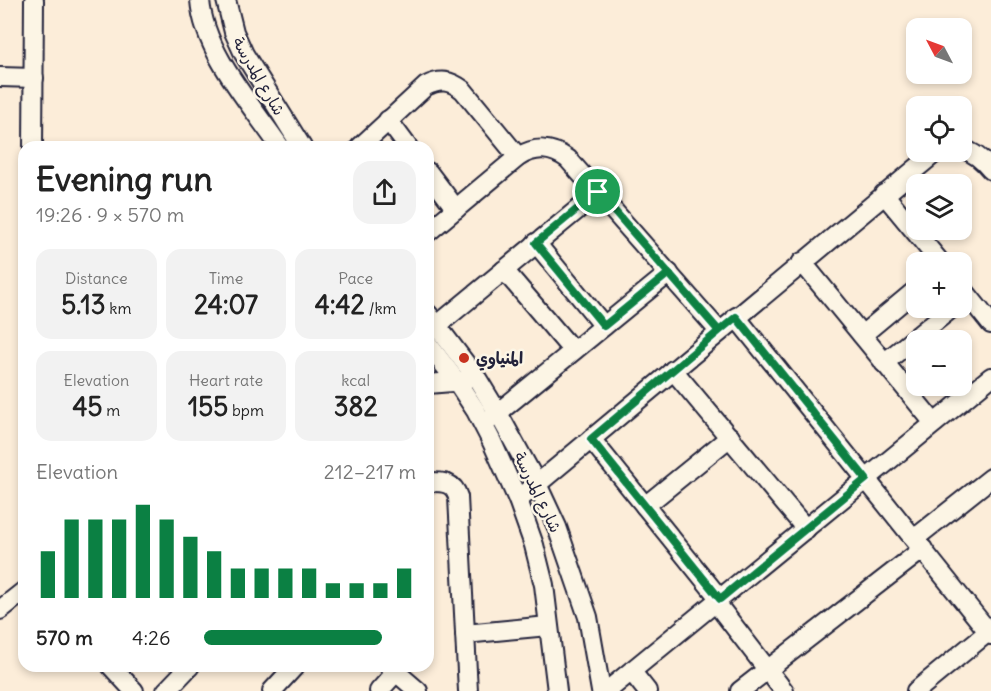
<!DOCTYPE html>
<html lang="en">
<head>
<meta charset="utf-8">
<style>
  :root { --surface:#fff; --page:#f2f2f2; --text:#222; --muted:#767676; --accent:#0b8043 }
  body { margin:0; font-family:Delius,"Playpen Sans Arabic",sans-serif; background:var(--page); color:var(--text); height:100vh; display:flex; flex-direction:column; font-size:22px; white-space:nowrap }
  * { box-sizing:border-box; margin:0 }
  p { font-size:20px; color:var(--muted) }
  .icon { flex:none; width:33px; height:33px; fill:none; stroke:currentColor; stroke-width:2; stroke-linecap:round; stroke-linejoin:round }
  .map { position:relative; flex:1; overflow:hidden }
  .panel { position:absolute; left:18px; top:141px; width:416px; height:531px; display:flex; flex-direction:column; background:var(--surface); border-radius:18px; box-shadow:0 3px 9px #0003 }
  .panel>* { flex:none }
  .needle { width:39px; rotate:311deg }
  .fabs { position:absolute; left:906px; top:18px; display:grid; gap:12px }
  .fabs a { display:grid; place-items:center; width:66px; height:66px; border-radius:12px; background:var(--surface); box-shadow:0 3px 9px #0003; font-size:30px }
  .pin { position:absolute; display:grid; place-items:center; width:51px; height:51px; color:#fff; margin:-26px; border:3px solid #fff; border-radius:50%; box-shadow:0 2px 6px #0007 }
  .round { display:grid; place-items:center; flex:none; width:63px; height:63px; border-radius:18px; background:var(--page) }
  .headline { display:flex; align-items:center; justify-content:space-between; height:102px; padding:0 18px }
  h1 { font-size:33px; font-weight:800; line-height:45px }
  .metrics { display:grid; grid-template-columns:repeat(3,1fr); gap:9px; height:102px; padding:6px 18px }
  .metrics div { display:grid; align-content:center; border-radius:15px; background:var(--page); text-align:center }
  .metrics b { font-size:26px; font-weight:800 }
  .metrics small { font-size:16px; font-weight:400 }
  .metrics p { font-size:16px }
  .chart { height:168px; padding:12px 18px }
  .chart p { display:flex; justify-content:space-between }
  .chart svg { width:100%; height:108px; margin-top:6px; stroke:var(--accent); stroke-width:6 }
  ul { padding:0 18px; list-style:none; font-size:20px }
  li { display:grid; grid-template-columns:96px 72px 1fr; align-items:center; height:45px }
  li i { height:15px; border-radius:8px; background:var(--accent) }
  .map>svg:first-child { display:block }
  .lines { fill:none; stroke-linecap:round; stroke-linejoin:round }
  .street-casing { stroke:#22223b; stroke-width:22 }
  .street { stroke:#fcf5e5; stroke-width:18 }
  .route-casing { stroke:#fff; stroke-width:12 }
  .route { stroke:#0b8043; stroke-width:8 }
  .poi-dot { fill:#c8321e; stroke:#fcf5e5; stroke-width:2 }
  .labels { text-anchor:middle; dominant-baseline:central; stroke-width:5; stroke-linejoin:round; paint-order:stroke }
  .street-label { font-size:16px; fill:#22223b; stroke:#fcf5e5 }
  .poi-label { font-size:16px; font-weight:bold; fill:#22223b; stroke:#fcf5e5; text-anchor:start }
</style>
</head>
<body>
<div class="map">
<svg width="991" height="691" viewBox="0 0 991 691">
  <rect width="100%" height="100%" fill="#fcedd9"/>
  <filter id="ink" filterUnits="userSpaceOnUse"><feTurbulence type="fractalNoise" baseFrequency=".0167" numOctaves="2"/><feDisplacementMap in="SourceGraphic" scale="12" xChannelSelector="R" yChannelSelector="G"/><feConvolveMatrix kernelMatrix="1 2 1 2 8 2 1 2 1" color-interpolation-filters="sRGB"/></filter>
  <g filter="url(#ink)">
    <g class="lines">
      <defs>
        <g id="street">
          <path d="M 200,0 C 204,53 251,104 280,147"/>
          <polyline points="226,0 234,32 244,54 302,147"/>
          <polyline points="0,77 34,78"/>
          <polyline points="388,120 408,147"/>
          <polyline points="33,147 34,0"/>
          <path d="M 360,147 L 426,86 C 440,79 450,80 463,90 L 518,157"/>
          <path d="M 962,149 C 974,152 983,160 991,170"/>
          <polyline points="428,172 456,209"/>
          <polyline points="884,194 940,262"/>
          <path d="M 428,232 L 518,157 C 536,146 551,147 568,159 L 719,331"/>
          <polyline points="536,243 604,326"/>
          <polyline points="802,262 934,423"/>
          <polyline points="504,270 573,351"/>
          <polyline points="962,288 991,324"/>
          <polyline points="428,314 478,380 498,413 537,484 557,527 588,617 601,691"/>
          <polyline points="736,317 991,635"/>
          <polyline points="428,333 599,192"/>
          <polyline points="862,335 916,290"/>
          <polyline points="428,344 457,382 476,411 492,442 518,500 534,545 544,585 557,691"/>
          <polyline points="884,363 952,308"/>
          <polyline points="673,370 806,529"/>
          <polyline points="428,384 464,381"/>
          <polyline points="489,420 669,273"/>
          <polyline points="591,439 720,599"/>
          <path d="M 428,482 C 442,482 453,481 458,497 L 468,691"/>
          <polyline points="518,500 936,152"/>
          <polyline points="645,506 730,437"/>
          <polyline points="914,539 991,478"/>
          <polyline points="716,603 784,691"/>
          <polyline points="0,610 24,591"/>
          <polyline points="465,634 548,626"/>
          <polyline points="111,666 134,691"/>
          <polyline points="389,666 418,691"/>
          <polyline points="632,672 647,691"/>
          <polyline points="166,691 190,666"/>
          <polyline points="272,691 295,666"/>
          <polyline points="379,691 396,672"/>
          <polyline points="607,691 991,377"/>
          <polyline points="740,691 923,549"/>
          <polyline points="916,691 988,632"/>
        </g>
      </defs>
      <use href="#street" class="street-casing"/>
      <use href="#street" class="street"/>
    </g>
  </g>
  <g class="lines" filter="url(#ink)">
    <defs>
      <polyline id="route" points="598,192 719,331 591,439 720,599 866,479 736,317 719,331 669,273 604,326 536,243 598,192"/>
    </defs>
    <use href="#route" class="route-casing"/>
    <use href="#route" class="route"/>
  </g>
  <circle class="poi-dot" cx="464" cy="358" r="6"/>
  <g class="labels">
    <g class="street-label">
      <text transform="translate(259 76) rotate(60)">شارع المدرسة</text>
      <text transform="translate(538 492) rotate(64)">شارع المدرسة</text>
    </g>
    <g class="poi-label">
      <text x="476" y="358">المنياوي</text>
    </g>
  </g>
</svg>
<div class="fabs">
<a><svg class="needle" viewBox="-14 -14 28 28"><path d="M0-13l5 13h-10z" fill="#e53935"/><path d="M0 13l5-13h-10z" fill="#767676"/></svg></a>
<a><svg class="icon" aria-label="locate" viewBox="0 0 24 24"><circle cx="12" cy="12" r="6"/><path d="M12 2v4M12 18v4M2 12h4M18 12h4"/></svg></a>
<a><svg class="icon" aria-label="layers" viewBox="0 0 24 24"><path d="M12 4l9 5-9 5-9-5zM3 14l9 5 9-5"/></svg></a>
<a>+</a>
<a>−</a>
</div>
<div class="pin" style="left:598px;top:192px;background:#1e9e55"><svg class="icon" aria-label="arrive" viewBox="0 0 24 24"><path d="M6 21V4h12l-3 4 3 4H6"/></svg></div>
<section class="panel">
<div class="headline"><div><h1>Evening run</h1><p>19:26 · 9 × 570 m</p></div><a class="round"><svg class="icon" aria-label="share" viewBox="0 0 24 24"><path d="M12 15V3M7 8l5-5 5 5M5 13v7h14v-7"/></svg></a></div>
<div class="metrics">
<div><p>Distance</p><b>5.13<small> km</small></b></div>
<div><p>Time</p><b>24:07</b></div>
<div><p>Pace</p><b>4:42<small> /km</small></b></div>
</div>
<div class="metrics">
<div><p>Elevation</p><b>45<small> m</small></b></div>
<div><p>Heart rate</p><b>155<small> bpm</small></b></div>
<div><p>kcal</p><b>382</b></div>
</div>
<div class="chart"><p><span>Elevation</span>212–217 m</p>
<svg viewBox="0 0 160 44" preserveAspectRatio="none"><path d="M5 44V25M15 44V12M25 44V12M35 44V12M45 44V6M55 44V12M65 44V19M75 44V25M85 44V32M95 44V32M105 44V32M115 44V32M125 44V38M135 44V38M145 44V38M155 44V32"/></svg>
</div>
<ul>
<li><b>570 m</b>4:26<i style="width:84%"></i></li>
</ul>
</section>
</div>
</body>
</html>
